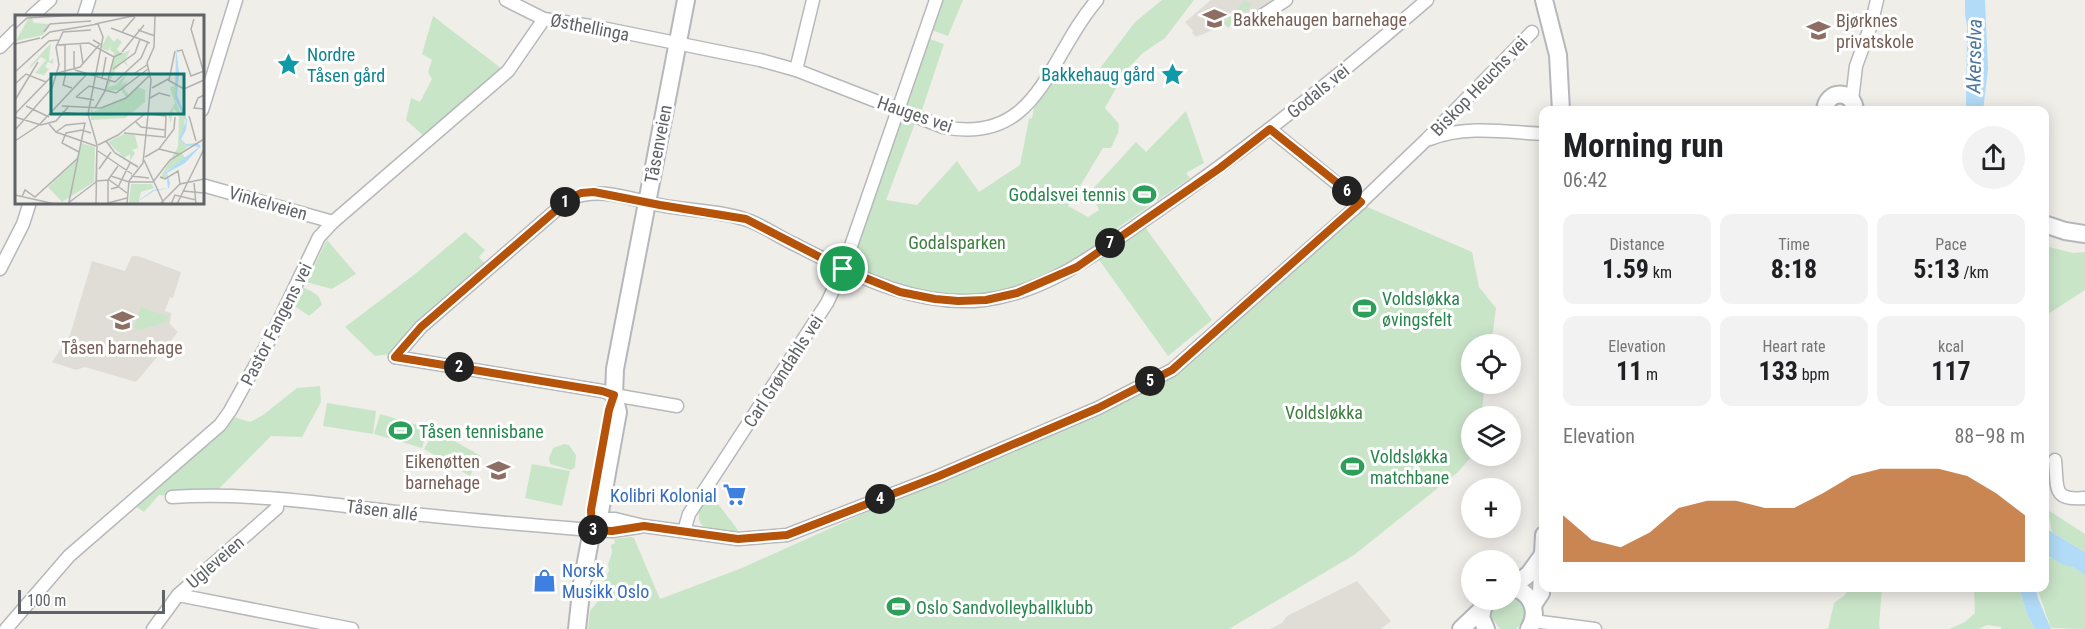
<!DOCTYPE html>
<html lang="en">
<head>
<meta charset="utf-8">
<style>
  :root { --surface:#fff; --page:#f2f2f2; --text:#202124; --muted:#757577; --accent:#b45309 }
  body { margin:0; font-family:"Roboto Condensed",sans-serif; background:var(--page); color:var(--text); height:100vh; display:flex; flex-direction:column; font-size:22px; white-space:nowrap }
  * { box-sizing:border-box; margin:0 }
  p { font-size:20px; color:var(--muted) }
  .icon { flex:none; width:33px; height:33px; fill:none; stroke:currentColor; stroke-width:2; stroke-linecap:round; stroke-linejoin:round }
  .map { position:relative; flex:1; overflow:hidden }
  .details { position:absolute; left:1539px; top:106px; width:510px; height:486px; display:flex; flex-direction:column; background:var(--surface); border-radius:12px; box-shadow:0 3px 15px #0003 }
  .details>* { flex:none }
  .fabs { position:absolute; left:1461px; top:334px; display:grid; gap:12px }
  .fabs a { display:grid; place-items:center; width:60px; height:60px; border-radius:50%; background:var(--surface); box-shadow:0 3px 15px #0003; font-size:30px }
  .scale { position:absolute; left:18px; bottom:15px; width:147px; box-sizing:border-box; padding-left:6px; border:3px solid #606367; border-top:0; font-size:16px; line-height:21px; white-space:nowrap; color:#606367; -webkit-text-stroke:4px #fff; paint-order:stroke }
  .pin { position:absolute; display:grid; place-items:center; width:51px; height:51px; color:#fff; margin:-26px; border:3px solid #fff; border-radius:50%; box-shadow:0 2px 6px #0007 }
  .km { position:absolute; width:30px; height:30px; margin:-15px; border-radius:50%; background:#222; color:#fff; font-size:16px; line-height:30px; text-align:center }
  .round { display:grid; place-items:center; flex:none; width:63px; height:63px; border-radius:32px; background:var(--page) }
  .head { display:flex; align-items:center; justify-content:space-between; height:102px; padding:0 24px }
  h1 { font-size:33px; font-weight:700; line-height:45px }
  .metrics { display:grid; grid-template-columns:repeat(3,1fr); gap:9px; height:102px; padding:6px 24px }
  .metrics div { display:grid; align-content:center; border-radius:12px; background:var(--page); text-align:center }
  .metrics b { font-size:26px; font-weight:700 }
  .metrics small { font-size:16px; font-weight:400 }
  .metrics p { font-size:16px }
  .chart { height:168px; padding:12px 24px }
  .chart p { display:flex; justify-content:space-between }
  .chart svg { width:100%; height:108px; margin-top:6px; fill:var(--accent); opacity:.7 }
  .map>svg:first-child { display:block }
  .education { fill:#e0ddd7 }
  .green { fill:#c9e5c8 }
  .water { fill:#b2dbf7 }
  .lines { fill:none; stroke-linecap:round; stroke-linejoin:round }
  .street-casing { stroke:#b6b8bb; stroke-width:15 }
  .secondary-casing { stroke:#b5b7bb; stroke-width:20 }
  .street { stroke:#fff; stroke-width:12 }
  .secondary { stroke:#fff; stroke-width:16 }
  .route-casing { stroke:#fff; stroke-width:12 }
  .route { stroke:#b45309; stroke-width:8 }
  .labels { text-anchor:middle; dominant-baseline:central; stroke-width:6; stroke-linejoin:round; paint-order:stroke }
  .education-label { font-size:18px; fill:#785e54; stroke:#fff; text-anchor:start }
  .street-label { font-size:18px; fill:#606367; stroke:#fff }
  .culture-label { font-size:18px; fill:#0d838f; stroke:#fff; text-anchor:start }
  .leisure-label { font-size:18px; fill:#27864d; stroke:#fff; text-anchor:start }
  .park-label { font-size:18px; fill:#3e803f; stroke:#fff }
  .shop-label { font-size:18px; fill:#366cbe; stroke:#fff; text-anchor:end }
  .water-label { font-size:20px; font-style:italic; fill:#4c77a0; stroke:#fff }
  .inset-road { fill:none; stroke:#b2b2b1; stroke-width:1.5 }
  .view { fill:#0f766e; fill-opacity:0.15; stroke:#0f766e; stroke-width:3 }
  .inset-edge { fill:none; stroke:#606367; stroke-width:3 }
</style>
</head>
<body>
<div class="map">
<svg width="2085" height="629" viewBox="0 0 2085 629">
  <rect width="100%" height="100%" fill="#f0eee9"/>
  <g class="education">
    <polygon points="1211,0 1275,0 1249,15 1196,37 1192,33 1193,31 1185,22"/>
    <polygon points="132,256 138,256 181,272 173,298 170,297 165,311 171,313 170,324 178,332 136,382 85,367 76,370 52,362 70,335 92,261 125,271"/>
    <polygon points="1357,581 1391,621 1381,629 1270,629 1282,623 1287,616"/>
  </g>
  <g class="green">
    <polygon points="939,0 963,0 948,36 929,29"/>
    <path d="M 1162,0 L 1194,0 L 1165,38 L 1143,53 L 1126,70 L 1105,108 L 1119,124 L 1118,133 L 1111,148 L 1103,148 L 1068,206 L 1088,217 L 1099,210 L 1091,191 L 1136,142 L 1146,152 L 1186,111 L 1204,163 L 1186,173 L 1190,178 L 1103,238 L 1105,242 C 1046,278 1011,301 938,293 C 928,292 916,292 907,289 C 889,284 872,276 855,270 L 850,261 L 900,123 L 905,120 L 915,123 L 886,200 L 917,205 L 957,161 L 979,192 L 1020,165 L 1029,119 L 1032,118 L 1034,108 L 1058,70 L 1088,84 L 1135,22 Z"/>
    <polygon points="1245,0 1252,5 1228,28 1224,23"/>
    <polygon points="433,16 502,69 425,137 406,120 411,98 420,102 432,79 428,72 432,60 422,54"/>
    <polygon points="927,38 944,44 921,113 909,108 906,102"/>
    <polygon points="1365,206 1472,252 1479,287 1496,308 1491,345 1472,345 1472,384 1485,384 1481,417 1472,417 1472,456 1458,472 1354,555 1229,629 588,629 590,611 603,595 602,584 609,571 608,564 612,553 611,545 615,543 614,539 630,537 634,538 660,599 742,568 1085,414 1171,369"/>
    <polygon points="1145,227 1212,320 1168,356 1099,260"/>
    <polygon points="465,232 485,250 479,257 486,265 392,354 375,356 345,327 415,274"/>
    <polygon points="327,240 356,274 332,289 306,282"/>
    <polygon points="2045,246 2073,253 2085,252 2085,290 2045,316"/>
    <path d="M 302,287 C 313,292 319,293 322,305 L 309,316 L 293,305 Z"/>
    <polygon points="141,307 168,316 167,322 138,330 134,327"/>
    <polygon points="320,386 321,402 302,437 271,436 210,498 159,495 144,512 134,505 186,463 231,416 250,422 263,415 297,388"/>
    <polygon points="327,403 376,411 373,434 323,426"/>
    <polygon points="380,414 428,428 422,448 374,434"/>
    <polygon points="435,430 481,456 470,476 424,449"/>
    <polygon points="564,444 569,445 576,455 575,467 571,470 550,464 549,458 553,448"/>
    <polygon points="532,464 570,471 562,506 525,498"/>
    <path d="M 712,496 L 735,526 L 738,531 C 729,532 713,532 705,527 C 692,520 702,500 712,496 Z"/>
    <polygon points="2048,510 2085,534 2085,552 2052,532"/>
    <path d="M 2045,557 C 2059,557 2073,566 2085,575 L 2085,629 L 2051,628 L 2037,588 L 2044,588 Z"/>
    <polygon points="1848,588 1882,588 1879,626 1880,629 1828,629 1834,603 1845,595"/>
    <polygon points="1974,588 2019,588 2027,614 2035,629 2001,629 2001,627 1987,625 1979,629 1949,629 1965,622 1975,613"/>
    <polygon points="1511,596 1518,599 1524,607 1524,621 1516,629 1500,629 1491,617 1492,607 1497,600 1510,600"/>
  </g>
  <g class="water">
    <polygon points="1965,0 1985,0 1988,69 1983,111 1966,111 1967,26 1965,14"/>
    <polygon points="2045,528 2085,552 2085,575 2073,567 2063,565 2051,557 2045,557"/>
    <polygon points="2019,588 2036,588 2038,598 2051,629 2035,629 2027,614"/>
  </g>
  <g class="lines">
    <defs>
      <g id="street">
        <path d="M 506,0 L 544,19 L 597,27 L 760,60 L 796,70 L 943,127 C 1039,146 1048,56 1097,0"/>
        <polyline points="1263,15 1286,0"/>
        <polyline points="32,16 50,0"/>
        <polyline points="84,16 89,0"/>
        <polyline points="0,47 16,31"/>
        <polyline points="796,70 813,0"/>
        <polyline points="1852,100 1856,66 1871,25 1877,0"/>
        <polyline points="202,110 236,0"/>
        <polyline points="1270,129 1361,203"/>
        <path d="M 1430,139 C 1465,125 1506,132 1544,134"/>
        <polyline points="202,185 333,222"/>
        <polyline points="0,269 23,224 30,202"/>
        <path d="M 395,357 L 421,327 L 569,199 C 600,186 629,199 660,205 C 688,211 719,210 747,220 C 762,225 776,235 790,242 C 852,273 913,308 984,300 C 1049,292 1101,250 1153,214 C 1249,148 1339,76 1427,0"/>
        <polyline points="395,357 602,391 614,395 677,406"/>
        <path d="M 2055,460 C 2058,487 2051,501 2085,498"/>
        <path d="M 172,497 C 250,492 327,504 405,513 C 467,520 530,525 592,530 L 612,531 L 639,527"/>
        <polyline points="594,529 607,519 615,519 644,526 738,539 787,535 939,476 1098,408 1172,370 1354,209 1426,140 1532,32"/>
        <polyline points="684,531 689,514 827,303 843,269 936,0"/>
        <polyline points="178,595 352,629"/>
        <polyline points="1533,621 1595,629"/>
        <polyline points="6,629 69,556 220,425 230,411 271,337 319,237 333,222 508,71 544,19"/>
        <polyline points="153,629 178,595 277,508 278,499"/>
      </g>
      <g id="secondary">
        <polyline points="1544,0 1558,55 1561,111"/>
        <path d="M 1825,111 C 1826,89 1854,89 1855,111"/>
        <polyline points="2044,224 2065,231 2085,234"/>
        <path d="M 1510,587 C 1531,591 1540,611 1529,629"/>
        <polyline points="1512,587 1529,574 1542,556"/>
        <polyline points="1485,600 1481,617 1486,629"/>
        <polyline points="1533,605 1541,593 1544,535"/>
        <polyline points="577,629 582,583 592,530 600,512 618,412 614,395 615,369 686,0"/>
        <polyline points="1461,629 1481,610"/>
      </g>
    </defs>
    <use href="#street" class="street-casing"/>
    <use href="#secondary" class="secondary-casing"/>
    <use href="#street" class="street"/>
    <use href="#secondary" class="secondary"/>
  </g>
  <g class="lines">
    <defs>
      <polygon id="route" points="1270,129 1361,202 1172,370 1098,408 939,476 787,535 738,539 644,526 612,531 592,530 591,510 609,410 614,395 602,391 395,357 421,327 569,199 581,193 594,192 660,205 746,219 843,269 900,292 935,299 958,301 986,300 1017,293 1077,267 1220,168"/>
    </defs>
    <use href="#route" class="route-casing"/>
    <use href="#route" class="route"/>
  </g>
  <defs>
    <symbol id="school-bare" viewBox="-9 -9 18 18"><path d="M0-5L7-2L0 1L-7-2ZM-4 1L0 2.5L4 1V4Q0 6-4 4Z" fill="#8d6e63" stroke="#fff" stroke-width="2.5" paint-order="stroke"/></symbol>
    <symbol id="sight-bare" viewBox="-9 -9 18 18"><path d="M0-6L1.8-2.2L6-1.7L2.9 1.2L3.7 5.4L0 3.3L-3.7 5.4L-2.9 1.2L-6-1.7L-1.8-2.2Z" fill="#0f9aa8" stroke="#fff" stroke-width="2.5" paint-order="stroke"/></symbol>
    <symbol id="stadium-bare" viewBox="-9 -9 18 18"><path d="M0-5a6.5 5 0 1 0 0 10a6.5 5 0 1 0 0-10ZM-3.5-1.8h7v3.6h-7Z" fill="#2e9e5b" stroke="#fff" stroke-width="2.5" paint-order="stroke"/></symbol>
    <symbol id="supermarket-bare" viewBox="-9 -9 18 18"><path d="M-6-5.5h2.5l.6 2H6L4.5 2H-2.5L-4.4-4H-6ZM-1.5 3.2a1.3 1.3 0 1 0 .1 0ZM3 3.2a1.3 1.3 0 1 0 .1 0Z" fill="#3f7fe0" stroke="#fff" stroke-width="2.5" paint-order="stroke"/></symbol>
    <symbol id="shop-bare" viewBox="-9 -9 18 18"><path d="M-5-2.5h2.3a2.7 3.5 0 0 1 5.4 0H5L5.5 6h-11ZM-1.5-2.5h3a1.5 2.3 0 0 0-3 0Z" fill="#3f7fe0" stroke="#fff" stroke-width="2.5" paint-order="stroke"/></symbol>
  </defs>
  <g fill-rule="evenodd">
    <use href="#school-bare" x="1198" y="2" width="33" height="33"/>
    <use href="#school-bare" x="1802" y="14" width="33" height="33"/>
    <use href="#sight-bare" x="272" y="48" width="33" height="33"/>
    <use href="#sight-bare" x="1156" y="58" width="33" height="33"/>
    <use href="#stadium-bare" x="1128" y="178" width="33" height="33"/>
    <use href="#stadium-bare" x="1348" y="292" width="33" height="33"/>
    <use href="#school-bare" x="106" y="304" width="33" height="33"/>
    <use href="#stadium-bare" x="384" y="414" width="33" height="33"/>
    <use href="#stadium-bare" x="1336" y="450" width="33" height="33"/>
    <use href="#school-bare" x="482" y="454" width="33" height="33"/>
    <use href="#supermarket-bare" x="718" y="478" width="33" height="33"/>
    <use href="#shop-bare" x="528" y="564" width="33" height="33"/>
    <use href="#stadium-bare" x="882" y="590" width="33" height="33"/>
  </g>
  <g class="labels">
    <g class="education-label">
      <text x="1233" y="19">Bakkehaugen barnehage</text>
      <text x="1836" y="20">Bjørknes<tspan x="1836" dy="21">privatskole</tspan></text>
      <text x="122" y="347" text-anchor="middle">Tåsen barnehage</text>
      <text x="480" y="461" text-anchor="end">Eikenøtten<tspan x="480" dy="21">barnehage</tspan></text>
    </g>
    <g class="street-label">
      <text transform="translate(590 27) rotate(11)">Østhellinga</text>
      <text transform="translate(1479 86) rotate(-46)">Biskop Heuchs vei</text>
      <text transform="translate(1318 91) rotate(-39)">Godals vei</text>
      <text transform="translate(915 114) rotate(19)">Hauges vei</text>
      <text transform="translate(658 144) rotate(-79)">Tåsenveien</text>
      <text transform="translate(268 203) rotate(16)">Vinkelveien</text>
      <text transform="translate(276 324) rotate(-63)">Pastor Fangens vei</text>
      <text transform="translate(783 371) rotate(-57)">Carl Grøndahls vei</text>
      <text transform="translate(382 510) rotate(7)">Tåsen allé</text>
      <text transform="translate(215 562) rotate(-41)">Ugleveien</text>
    </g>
    <g class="culture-label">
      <text x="307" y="54">Nordre<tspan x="307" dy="21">Tåsen gård</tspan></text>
      <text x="1155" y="74" text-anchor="end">Bakkehaug gård</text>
    </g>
    <g class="leisure-label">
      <text x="1126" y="194" text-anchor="end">Godalsvei tennis</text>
      <text x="1382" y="298">Voldsløkka<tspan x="1382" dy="21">øvingsfelt</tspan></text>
      <text x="419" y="431">Tåsen tennisbane</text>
      <text x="1370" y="456">Voldsløkka<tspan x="1370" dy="21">matchbane</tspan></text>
      <text x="916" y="607">Oslo Sandvolleyballklubb</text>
    </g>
    <g class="park-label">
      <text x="957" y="242">Godalsparken</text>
      <text x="1324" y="412">Voldsløkka</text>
    </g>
    <g class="shop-label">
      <text x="717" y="495">Kolibri Kolonial</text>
      <text x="562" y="570" text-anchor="start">Norsk<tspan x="562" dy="21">Musikk Oslo</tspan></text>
    </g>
    <g class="water-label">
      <text transform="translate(1974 56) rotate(-89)">Akerselva</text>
    </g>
  </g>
  <g transform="translate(15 15)">
    <rect width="189" height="189" fill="#f0eee9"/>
    <path d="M 15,0 L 19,8 L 35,9 L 28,20 L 1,26 ZM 93,20 L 99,27 L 102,23 L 107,27 L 102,34 L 106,39 L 115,35 L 110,46 L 114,52 L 108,47 L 100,55 L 93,72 L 101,70 L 113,57 L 106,70 L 112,66 L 109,74 L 114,80 L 123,72 L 130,75 L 130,87 L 110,103 L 76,105 L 76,93 L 78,97 L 111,82 L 106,75 L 91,76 L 99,38 L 95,35 L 97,30 L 93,36 L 86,33 ZM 36,28 L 34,43 L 35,47 L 38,43 L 38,49 L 33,47 L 30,52 L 34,54 L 29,60 L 20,58 L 31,45 L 26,42 L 14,54 L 15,51 ZM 160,70 L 160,85 L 166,99 L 166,95 L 170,98 L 169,115 L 164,124 L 171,130 L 177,129 L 166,137 L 171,144 L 151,156 L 151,164 L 145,163 L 163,132 L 164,99 L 158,93 L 156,108 L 153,100 L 160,88 L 155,73 ZM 109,119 L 120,120 L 123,133 L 117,135 L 120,138 L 115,146 L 115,139 L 109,143 L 93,127 ZM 66,128 L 80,132 L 79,167 L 47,187 L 33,172 L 61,144 ZM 116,169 L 137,169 L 139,173 L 126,177 L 123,189 L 114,189 Z" fill="#c9e5c8"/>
    <path d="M 161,32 L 164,58 L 162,80 L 172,105 L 171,115 L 166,124 L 171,129 L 182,128 L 186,131 L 170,148 L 152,158 L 155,168 L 154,173 L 139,176 L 119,189 L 138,175 L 153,173 L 151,157 L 184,132 L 171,130 L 164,124 L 171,106 L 160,84 Z" fill="#b2dbf7"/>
    <path class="inset-road" d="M 179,4 L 176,14 L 189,58M 80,9 L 122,0M 96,13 L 135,28M 0,14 L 12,3 L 62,0M 123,15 L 140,21M 29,17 L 35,9 L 76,6M 107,17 L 120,2M 26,24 L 35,17 L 83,9M 65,28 L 68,49M 0,29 L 25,23M 42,30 L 74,28 L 99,42M 162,36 L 167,35 L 176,61 L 189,56M 107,37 L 129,10M 98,54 L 120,38 L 125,24M 59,55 L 59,36M 60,55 L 100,67 L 126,43 L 133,27M 0,57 L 34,26 L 44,25M 50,58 L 50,30M 51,58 L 48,70 L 57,73M 117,60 L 132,50M 87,64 L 91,42M 153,65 L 169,74 L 189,65M 154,65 L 160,36M 0,69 L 11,59 L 31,67M 137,73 L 155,63M 189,80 L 183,83 L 179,93 L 189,94M 61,82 L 74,71 L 101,78 L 133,54M 61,82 L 79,85M 135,83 L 144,78 L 155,81M 0,85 L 23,47M 11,91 L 34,102M 47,91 L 86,93 L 111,83 L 134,61M 80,93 L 90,76 L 99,42 L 107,38M 47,97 L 73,100M 0,99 L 39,59 L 65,52 L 85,29 L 78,25M 134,99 L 151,101 L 150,123M 133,100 L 136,65 L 132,48 L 139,32 L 140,0M 174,101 L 181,126M 0,102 L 26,110 L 41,106 L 54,91M 121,107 L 126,112 L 150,115M 34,109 L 41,117 L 81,131M 24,110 L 71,60M 0,115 L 37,73 L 44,50 L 41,32 L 48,17 L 76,15M 41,117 L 51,110 L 70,108 L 54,187M 109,118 L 149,122M 0,126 L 24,110M 91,126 L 100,138 L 123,152M 82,130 L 73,99 L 88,22 L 83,9M 83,130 L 103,120 L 131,98M 144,134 L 164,139M 83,136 L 117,159M 64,137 L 47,128 L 51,118 L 67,115 L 76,118M 130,142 L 144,134 L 159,114 L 160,102M 129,145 L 149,189M 128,148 L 133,100M 84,154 L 96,137M 96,161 L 114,167 L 138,167 L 155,145 L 189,124M 116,161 L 134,163M 145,162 L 150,164 L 163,156 L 165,169M 93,164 L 112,178M 82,166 L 93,165 L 103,151M 81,168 L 82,130 L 81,189M 179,168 L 181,189M 96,174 L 103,172 L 115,148M 168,176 L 189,178M 0,180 L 40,189M 7,182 L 10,175 L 20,182 L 63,143M 93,188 L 112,183M 52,189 L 81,167M 93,189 L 93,165M 112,189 L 114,166 L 128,148M 145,189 L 165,169 L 189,164M 156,189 L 160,180 L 181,185M 162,189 L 189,134M 162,189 L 189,134"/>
    <path class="view" d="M 36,59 L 169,59 L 169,99 L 36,99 Z"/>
    <rect width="189" height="189" class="inset-edge"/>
  </g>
</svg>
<div class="fabs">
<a><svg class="icon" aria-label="locate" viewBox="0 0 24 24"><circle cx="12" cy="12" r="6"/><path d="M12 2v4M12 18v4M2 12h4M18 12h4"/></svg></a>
<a><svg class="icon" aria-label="layers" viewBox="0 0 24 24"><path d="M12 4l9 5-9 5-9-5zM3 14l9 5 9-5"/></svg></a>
<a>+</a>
<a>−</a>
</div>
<div class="scale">100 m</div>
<div class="pin" style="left:843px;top:269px;background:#1e9e55"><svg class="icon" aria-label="arrive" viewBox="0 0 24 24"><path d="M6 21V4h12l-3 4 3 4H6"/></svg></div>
<b class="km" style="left:565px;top:202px">1</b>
<b class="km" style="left:459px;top:367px">2</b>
<b class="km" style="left:593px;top:530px">3</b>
<b class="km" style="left:880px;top:499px">4</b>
<b class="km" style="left:1150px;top:381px">5</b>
<b class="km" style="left:1347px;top:191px">6</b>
<b class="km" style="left:1110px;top:243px">7</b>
<section class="details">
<div class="head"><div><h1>Morning run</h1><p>06:42</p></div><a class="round"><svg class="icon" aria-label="share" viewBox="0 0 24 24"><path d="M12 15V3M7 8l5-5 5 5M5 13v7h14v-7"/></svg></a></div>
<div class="metrics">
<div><p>Distance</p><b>1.59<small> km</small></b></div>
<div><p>Time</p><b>8:18</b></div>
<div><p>Pace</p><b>5:13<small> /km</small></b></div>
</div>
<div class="metrics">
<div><p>Elevation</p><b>11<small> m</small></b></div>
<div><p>Heart rate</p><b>133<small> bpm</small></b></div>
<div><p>kcal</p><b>117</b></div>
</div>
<div class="chart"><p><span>Elevation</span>88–98 m</p>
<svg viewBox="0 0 160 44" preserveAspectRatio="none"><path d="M0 44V25L10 35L20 38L30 32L40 22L50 19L60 19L70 22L80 22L90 16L100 9L110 6L120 6L130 6L140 9L150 16L160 25V44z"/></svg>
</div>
</section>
</div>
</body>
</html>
